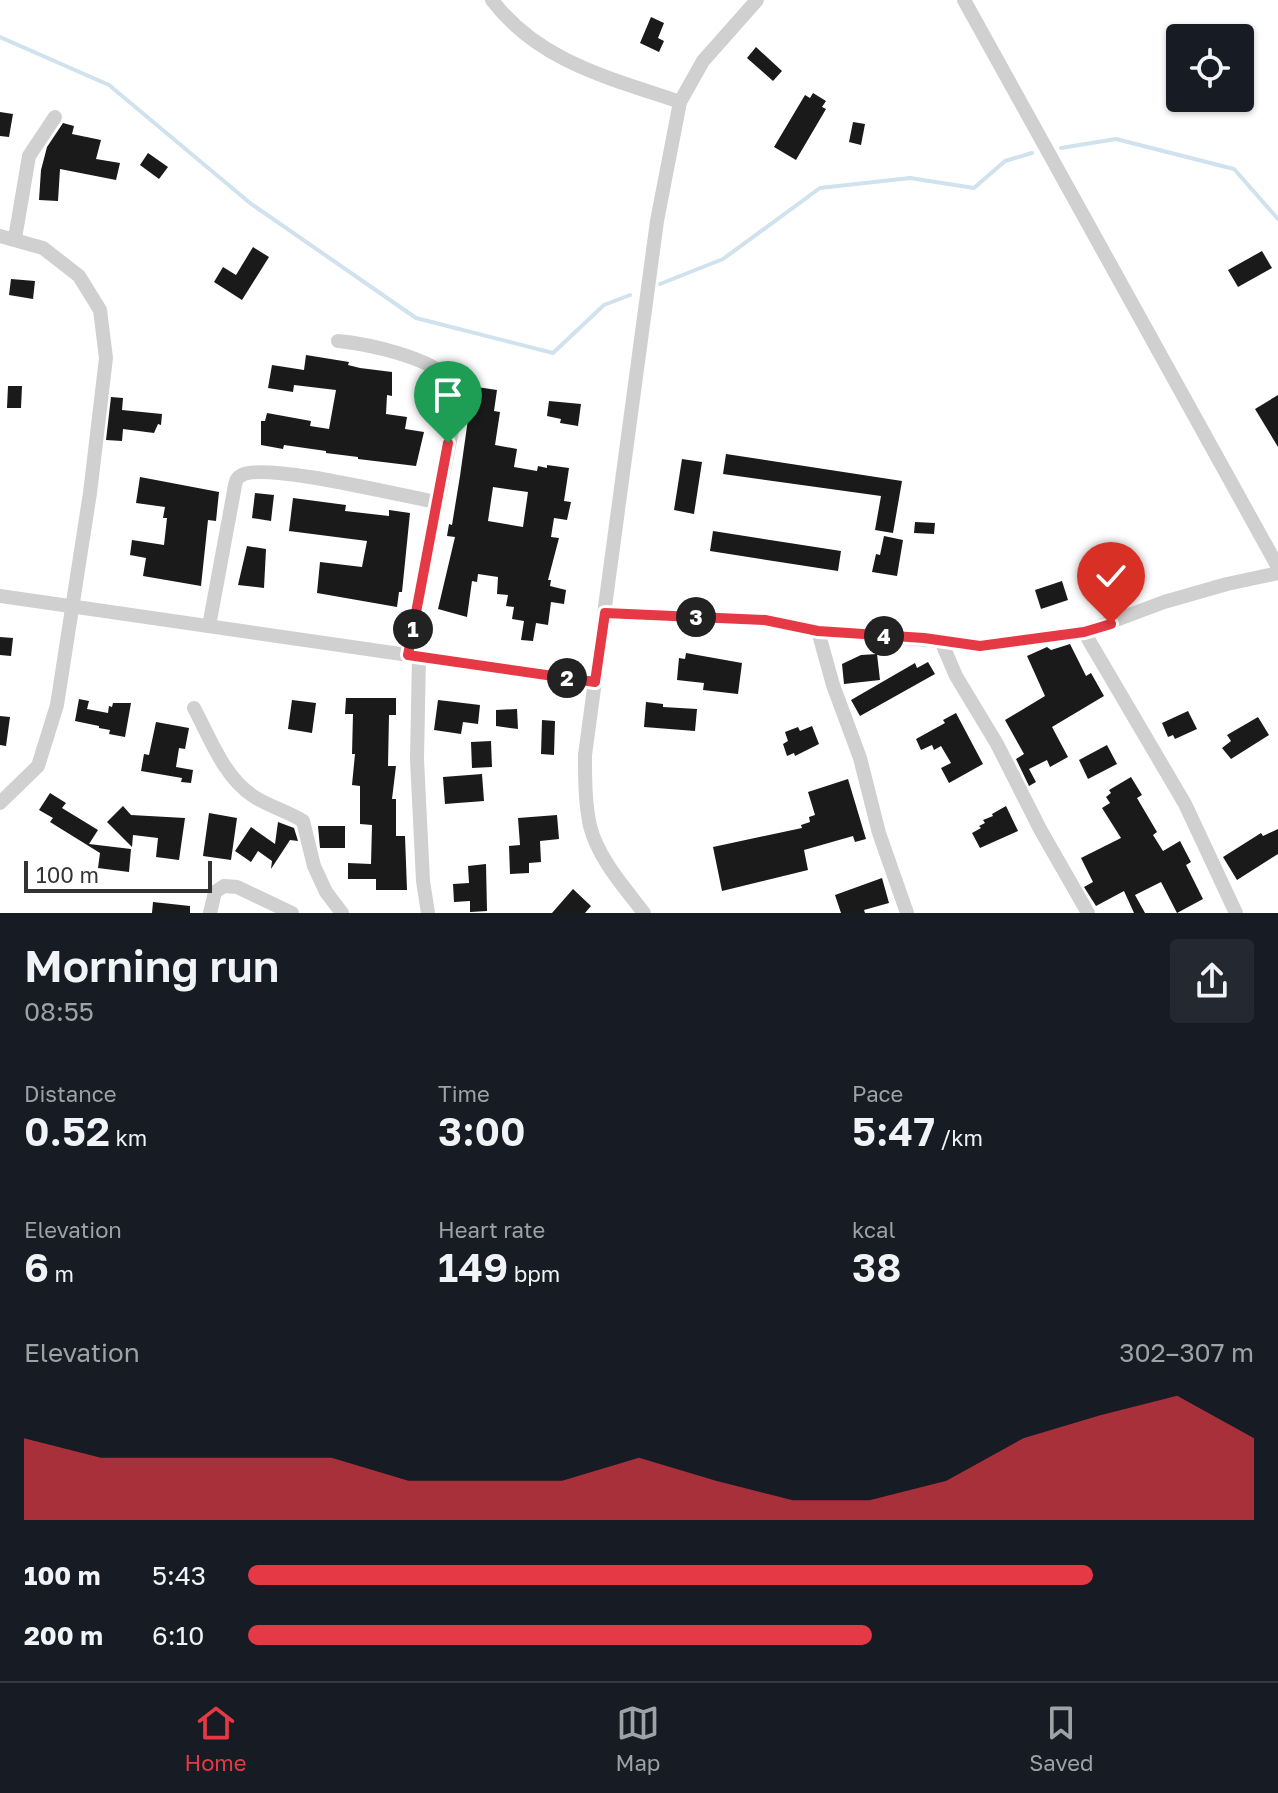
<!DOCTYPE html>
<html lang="en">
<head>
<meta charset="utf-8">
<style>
  :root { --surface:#171b24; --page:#242831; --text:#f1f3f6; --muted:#9ea1a6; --line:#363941; --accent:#e63946 }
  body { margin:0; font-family:"Golos Text",sans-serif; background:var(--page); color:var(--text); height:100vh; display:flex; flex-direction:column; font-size:30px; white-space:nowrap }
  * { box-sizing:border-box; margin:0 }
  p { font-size:26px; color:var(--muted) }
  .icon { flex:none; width:44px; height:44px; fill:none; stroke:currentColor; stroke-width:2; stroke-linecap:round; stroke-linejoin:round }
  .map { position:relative; height:913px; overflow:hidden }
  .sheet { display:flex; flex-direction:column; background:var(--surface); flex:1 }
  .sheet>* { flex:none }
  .buttons { position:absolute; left:1166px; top:24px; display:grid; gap:16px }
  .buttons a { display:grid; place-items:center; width:88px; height:88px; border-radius:8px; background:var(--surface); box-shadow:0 2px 6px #0004; font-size:40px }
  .scale { position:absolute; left:24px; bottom:20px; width:188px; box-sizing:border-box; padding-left:8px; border:4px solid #333; border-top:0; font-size:22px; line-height:28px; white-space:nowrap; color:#333; -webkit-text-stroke:6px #fff; paint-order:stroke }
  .pin { position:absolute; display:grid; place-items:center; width:68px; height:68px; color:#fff; margin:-82px -34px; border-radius:50% 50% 50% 0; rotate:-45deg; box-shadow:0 0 8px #0007 }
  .pin .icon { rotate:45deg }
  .km { position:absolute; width:40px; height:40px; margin:-20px; border-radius:50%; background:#222; color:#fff; font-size:22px; line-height:40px; text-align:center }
  .round { display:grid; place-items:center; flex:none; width:84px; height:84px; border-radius:8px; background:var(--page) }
  .headline { display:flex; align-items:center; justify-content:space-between; height:136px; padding:0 24px }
  h1 { font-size:44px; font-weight:600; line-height:60px }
  .figures { display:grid; grid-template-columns:repeat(3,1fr); gap:12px; height:136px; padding:8px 24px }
  .figures div { display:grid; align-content:center }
  .figures b { font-size:40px; font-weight:600 }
  .figures small { font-size:22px; font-weight:400 }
  .figures p { font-size:22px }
  .chart { height:224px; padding:16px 24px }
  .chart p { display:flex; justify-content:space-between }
  .chart svg { width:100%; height:144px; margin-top:8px; fill:var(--accent); opacity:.7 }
  ul { padding:0 24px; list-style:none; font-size:26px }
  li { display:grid; grid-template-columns:128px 96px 1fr; align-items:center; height:60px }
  li i { height:20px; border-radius:10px; background:var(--accent) }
  .dock { display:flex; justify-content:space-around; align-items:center; height:112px; border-top:2px solid var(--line); background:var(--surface); font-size:22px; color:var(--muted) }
  .dock a { display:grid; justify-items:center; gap:4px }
  .dock .selected { color:var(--accent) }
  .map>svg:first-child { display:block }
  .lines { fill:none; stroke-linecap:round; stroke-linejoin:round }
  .stream { stroke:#cfe2ee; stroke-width:4 }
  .building { fill:#1a1a1a; fill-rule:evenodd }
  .minor { stroke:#d0d0d0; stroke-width:14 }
  .route-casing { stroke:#fff; stroke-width:16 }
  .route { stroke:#e63946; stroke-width:10 }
</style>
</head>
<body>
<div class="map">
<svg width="1278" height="913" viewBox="0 0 1278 913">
  <rect width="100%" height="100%" fill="#fff"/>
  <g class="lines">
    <g class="stream">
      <polyline points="0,37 109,85 250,203 416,318 553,353 604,305 630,295"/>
      <polyline points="1061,148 1116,139 1234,169 1278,219"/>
      <polyline points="660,284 723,259 820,188 910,178 974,188 1005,161 1032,153"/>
    </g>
  </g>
  <g class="building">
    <polygon points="651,17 664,23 658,38 664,41 659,52 640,43"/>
    <polygon points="756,47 782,71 773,81 747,58"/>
    <polygon points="813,93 826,101 822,107 826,109 796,160 774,147 805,95 810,98"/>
    <polygon points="0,112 13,114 9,137 0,136"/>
    <polygon points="853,122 865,124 861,145 849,142"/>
    <polygon points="63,123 74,126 72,134 101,140 96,159 120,163 116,180 60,169 58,201 39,200 41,170 47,147"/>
    <polygon points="148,153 168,167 159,179 140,165"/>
    <polygon points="253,247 269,257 242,300 214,282 223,267 236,275"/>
    <polygon points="1262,251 1272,268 1238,287 1228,270"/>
    <polygon points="11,279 35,281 33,299 9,295"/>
    <polygon points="306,355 349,362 348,365 360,368 392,372 392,396 387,395 386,414 407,417 405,429 424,432 416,466 358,459 358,457 326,453 326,451 284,445 283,449 261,445 261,421 265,421 267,413 311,421 310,426 329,429 336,390 294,385 293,392 268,388 272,365 304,370"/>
    <polygon points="8,386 22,386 21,408 7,408"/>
    <path d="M 470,386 L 497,390 L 494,411 L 500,412 L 495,445 L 517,449 L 514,467 L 537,471 L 538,466 L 547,468 L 547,465 L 569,468 L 564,501 L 571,502 L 567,520 L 554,518 L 551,537 L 559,538 L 548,580 L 551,580 L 550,586 L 566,590 L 564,604 L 551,602 L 548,625 L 536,623 L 533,641 L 521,640 L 524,621 L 512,619 L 514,607 L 506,606 L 508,595 L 497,594 L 498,577 L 478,574 L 477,582 L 472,581 L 467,617 L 438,609 L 455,537 L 447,536 L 449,524 L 452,525 L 460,476 L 470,405 L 467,404 ZM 493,487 L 528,492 L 523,527 L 488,521 Z"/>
    <polygon points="1278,395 1278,447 1255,409"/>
    <polygon points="111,397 123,398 122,410 162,414 161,425 158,424 154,433 123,429 122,441 106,440"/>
    <polygon points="549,401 581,404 578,426 560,423 561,419 547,416"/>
    <polygon points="726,454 902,481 893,533 875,530 881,496 723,474"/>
    <polygon points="682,459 702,462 694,514 674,510"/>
    <polygon points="140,477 219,492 216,521 208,520 201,586 143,576 146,558 130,555 132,540 164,545 167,518 163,518 165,507 136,503"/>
    <polygon points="255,493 274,495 271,521 252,518"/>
    <polygon points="293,498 346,505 345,511 389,516 389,510 410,513 402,592 399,592 397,607 317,593 320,562 362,567 367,541 289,531"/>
    <polygon points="915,522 935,523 934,534 914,533"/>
    <polygon points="713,531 841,551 838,571 710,551"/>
    <polygon points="884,536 903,540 897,576 872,572 876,554 880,555"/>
    <polygon points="247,546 266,549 264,588 238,585"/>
    <polygon points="1062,581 1068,600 1041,609 1035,590"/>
    <polygon points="0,637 13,638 11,656 0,655"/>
    <polygon points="1070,644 1086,676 1091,673 1104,696 1052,727 1068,757 1050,767 1047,760 1029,769 1036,782 1029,786 1016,759 1024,754 1005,720 1045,696 1027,656 1047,647 1051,650"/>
    <polygon points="686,653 742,663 738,694 703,690 704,683 677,680 679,658 685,659"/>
    <polygon points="877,654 880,680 844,684 842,664 861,655"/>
    <polygon points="928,662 935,674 860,716 851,700 915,663 917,668"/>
    <polygon points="346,698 396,698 396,715 389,715 388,766 396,766 392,799 396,799 396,836 405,836 407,890 376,890 376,879 348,879 348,863 371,864 372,825 360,824 360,786 352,785 355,754 352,754 353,714 345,714"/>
    <polygon points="79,699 89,701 87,709 108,713 109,706 112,707 113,703 131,703 125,737 109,734 110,730 99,728 99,726 75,721"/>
    <polygon points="292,700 316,703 312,733 288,729"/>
    <polygon points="438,700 480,705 478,724 463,722 461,734 434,730"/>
    <polygon points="646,702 663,704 663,707 697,709 695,731 644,727"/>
    <polygon points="517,709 518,729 496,726 496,710"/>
    <polygon points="1188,711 1197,729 1175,739 1173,735 1168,737 1162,723"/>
    <polygon points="956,713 983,764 949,783 941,768 951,763 941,746 934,750 932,745 921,750 916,739 945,723 943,720"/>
    <polygon points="0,716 10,717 6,746 0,745"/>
    <polygon points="1258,717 1269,735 1231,759 1222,748 1231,741 1227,735"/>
    <polygon points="542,720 555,721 554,755 541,754"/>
    <polygon points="156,722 189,728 185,749 179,748 176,767 193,770 191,783 181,782 182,778 141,771 144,754 149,755"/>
    <polygon points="812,726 819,744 795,756 794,753 787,756 783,744 788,741 785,732 798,727 800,731"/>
    <polygon points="491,741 492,767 472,768 471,742"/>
    <polygon points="1107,745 1117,764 1088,779 1079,760"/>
    <polygon points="482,774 484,801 445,804 443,777"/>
    <polygon points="1131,777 1142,795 1137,798 1157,832 1153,835 1163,851 1180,841 1191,862 1186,865 1203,899 1177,913 1161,882 1135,895 1145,913 1134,913 1124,891 1096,906 1084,887 1093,882 1081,858 1121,838 1102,808 1110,803 1106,797 1111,793 1109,790"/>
    <polygon points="848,779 866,839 855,842 853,836 804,850 808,870 722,891 713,847 802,828 801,825 810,822 809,817 815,815 808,792"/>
    <polygon points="50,793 66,803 62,808 98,830 89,844 131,849 129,872 98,868 100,853 50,822 53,818 39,810"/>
    <polygon points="123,806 131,815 185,818 179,860 156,857 158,838 133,835 132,847 107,822"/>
    <polygon points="1006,806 1018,831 980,848 972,833 981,828 979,826 985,823 983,820 993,816 992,814"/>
    <polygon points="209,813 237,818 231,860 203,856"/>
    <polygon points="557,815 559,839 540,841 541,862 529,863 529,873 510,874 509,846 520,845 518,818"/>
    <polygon points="278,822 294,828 298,841 290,840 271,869 272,861 258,851 251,862 235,851 251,827 275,844"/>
    <polygon points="318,826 345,826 345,848 320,848"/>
    <polygon points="1278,829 1278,854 1237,880 1223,857 1261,833 1263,836"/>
    <polygon points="486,864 487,911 470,912 470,901 454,902 453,884 469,883 468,866"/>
    <polygon points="882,878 889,903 864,910 865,913 841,913 835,895"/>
    <polygon points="573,889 591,906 585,913 552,913"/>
    <polygon points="153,902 190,906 190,913 152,913"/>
  </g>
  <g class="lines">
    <g class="minor">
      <path d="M 492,0 C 539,62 610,78 680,102"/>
      <polyline points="964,0 1278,567"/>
      <polyline points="0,236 43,248 79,276 100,310 106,358 90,493 57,705 38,766 0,803"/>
      <polyline points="15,238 29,156 55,117"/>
      <path d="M 338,341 C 368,344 429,357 449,379 C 458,389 455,404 455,415 L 408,655"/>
      <polyline points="0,596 595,682"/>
      <polyline points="605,613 765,620 818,631 941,641 956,676 997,744 1040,829 1088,913"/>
      <path d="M 209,626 L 234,491 C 235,485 235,478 242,475 C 266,462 402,496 436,502"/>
      <polyline points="818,631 833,685 860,758 879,833 907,913"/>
      <polyline points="1084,632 1185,804 1236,913"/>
      <polyline points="941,641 980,646 1084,632 1164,602 1227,584 1278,573"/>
      <polyline points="419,657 417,759 423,881 428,913"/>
      <path d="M 194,708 C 210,738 224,777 253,796 C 268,806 287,811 303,821 L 314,866 L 326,892 L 342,913"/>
      <polyline points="210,913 215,892 224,886 237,887 292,913"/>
      <path d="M 644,913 C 624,887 598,858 590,826 C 585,803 585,778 585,755 L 657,221 L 680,102 L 703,61 L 757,0"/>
    </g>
  </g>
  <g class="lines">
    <defs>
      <polyline id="route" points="448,443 408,655 595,682 605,613 765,620 818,631 924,638 980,646 1084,632 1111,624"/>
    </defs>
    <use href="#route" class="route-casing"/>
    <use href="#route" class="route"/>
  </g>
</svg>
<div class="buttons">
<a><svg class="icon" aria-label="locate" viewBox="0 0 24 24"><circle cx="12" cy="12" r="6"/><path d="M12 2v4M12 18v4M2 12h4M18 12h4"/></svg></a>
</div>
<div class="scale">100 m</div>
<div class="pin" style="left:448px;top:443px;background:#1e9e55"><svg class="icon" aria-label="arrive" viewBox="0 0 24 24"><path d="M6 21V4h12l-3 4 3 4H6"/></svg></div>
<div class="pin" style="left:1111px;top:624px;background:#d93025"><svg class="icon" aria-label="check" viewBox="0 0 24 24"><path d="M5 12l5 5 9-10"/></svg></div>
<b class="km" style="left:413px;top:629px">1</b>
<b class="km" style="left:567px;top:678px">2</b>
<b class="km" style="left:696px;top:617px">3</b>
<b class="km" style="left:884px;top:636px">4</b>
</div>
<section class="sheet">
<div class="headline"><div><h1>Morning run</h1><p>08:55</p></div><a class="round"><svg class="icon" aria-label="share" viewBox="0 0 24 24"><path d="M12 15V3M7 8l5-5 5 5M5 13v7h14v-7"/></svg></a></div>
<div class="figures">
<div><p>Distance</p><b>0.52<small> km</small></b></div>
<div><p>Time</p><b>3:00</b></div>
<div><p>Pace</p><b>5:47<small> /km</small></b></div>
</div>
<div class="figures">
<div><p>Elevation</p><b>6<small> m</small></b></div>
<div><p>Heart rate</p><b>149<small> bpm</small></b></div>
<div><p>kcal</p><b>38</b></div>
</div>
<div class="chart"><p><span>Elevation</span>302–307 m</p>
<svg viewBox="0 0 160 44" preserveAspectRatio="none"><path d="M0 44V19L10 25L20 25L30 25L40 25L50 32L60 32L70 32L80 25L90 32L100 38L110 38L120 32L130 19L140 12L150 6L160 19V44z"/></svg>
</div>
<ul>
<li><b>100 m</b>5:43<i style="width:84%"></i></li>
<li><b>200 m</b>6:10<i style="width:62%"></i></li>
</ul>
</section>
<nav class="dock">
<a class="selected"><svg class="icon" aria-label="home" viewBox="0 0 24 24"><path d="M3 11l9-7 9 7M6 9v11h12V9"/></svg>Home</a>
<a><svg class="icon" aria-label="map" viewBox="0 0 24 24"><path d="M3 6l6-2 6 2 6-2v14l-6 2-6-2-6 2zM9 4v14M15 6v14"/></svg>Map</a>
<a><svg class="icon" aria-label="saved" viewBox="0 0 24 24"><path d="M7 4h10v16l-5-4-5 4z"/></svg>Saved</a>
</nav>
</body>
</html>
